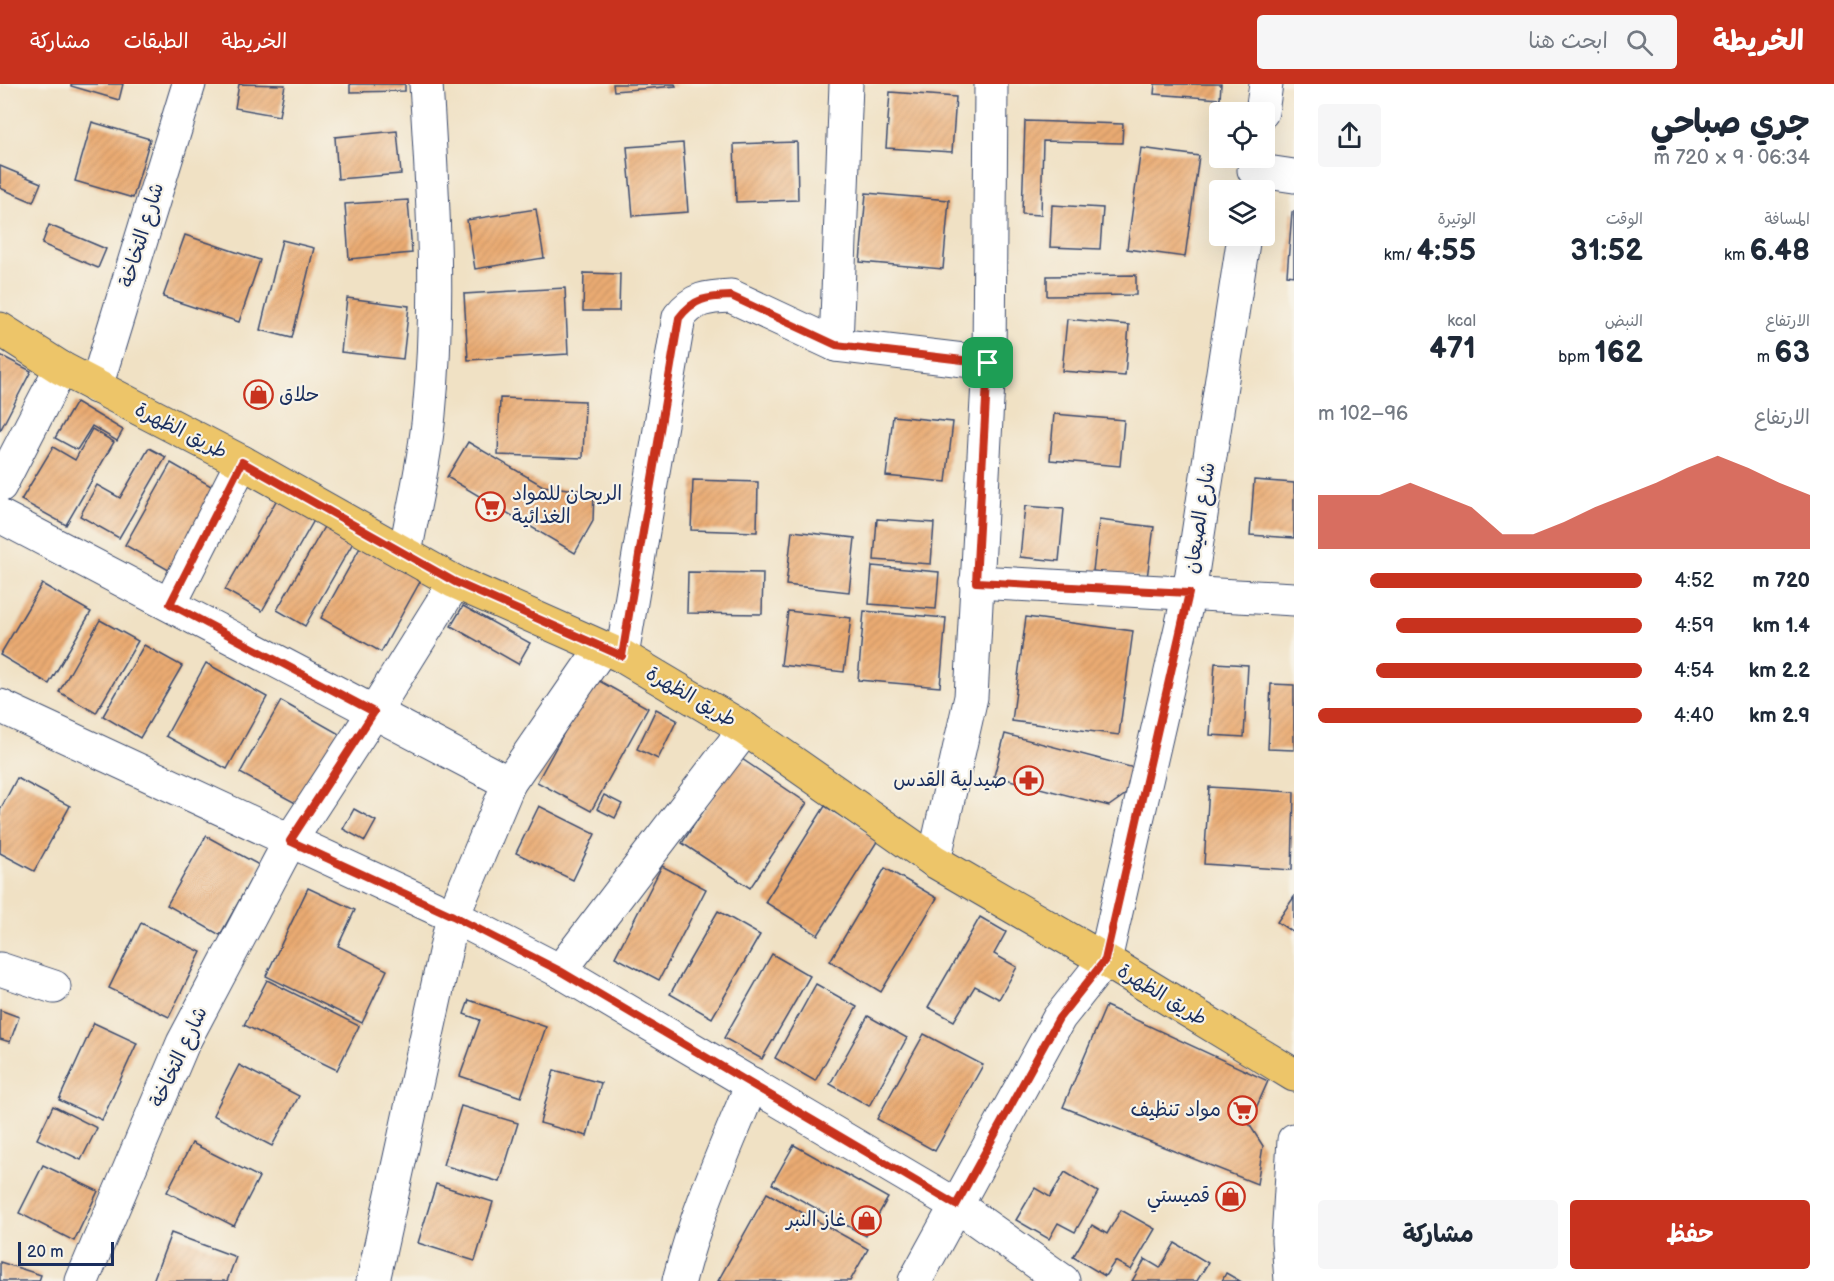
<!DOCTYPE html>
<html lang="ar">
<head>
<meta charset="utf-8">
<style>
  :root { --surface:#fff; --page:#f6f6f7; --text:#1f2937; --muted:#747a83; --accent:#c8321e }
  body { margin:0; font-family:"Balsamiq Sans","Playpen Sans Arabic",sans-serif; background:var(--page); color:var(--text); direction:rtl; height:100vh; display:flex; flex-direction:column; font-size:22px; white-space:nowrap }
  * { box-sizing:border-box; margin:0 }
  p { font-size:20px; color:var(--muted) }
  .icon { flex:none; width:33px; height:33px; fill:none; stroke:currentColor; stroke-width:2; stroke-linecap:round; stroke-linejoin:round }
  .map { position:relative; flex:1; overflow:hidden; direction:ltr }
  .panel { display:flex; flex-direction:column; background:var(--surface); width:540px }
  .panel>* { flex:none }
  .controls { position:absolute; left:1209px; top:18px; display:grid; gap:12px }
  .controls a { display:grid; place-items:center; width:66px; height:66px; border-radius:6px; background:var(--surface); box-shadow:0 6px 24px #0002; font-size:30px }
  .scale { position:absolute; left:18px; bottom:15px; width:96px; box-sizing:border-box; padding-left:6px; border:3px solid #1b2f5e; border-top:0; font-size:16px; line-height:21px; white-space:nowrap; color:#1b2f5e; -webkit-text-stroke:4px #f7f3e8; paint-order:stroke }
  .pin { position:absolute; display:grid; place-items:center; width:51px; height:51px; color:#fff; margin:-26px; border-radius:12px; box-shadow:0 3px 9px #0006 }
  .round { display:grid; place-items:center; flex:none; width:63px; height:63px; border-radius:6px; background:var(--page) }
  .summary { display:flex; align-items:center; justify-content:space-between; height:102px; padding:0 24px }
  h1 { font-size:33px; font-weight:700; line-height:45px }
  .figures { display:grid; grid-template-columns:repeat(3,1fr); gap:9px; height:102px; padding:6px 24px }
  .figures div { display:grid; align-content:center }
  .figures b { font-size:30px; font-weight:700 }
  .figures small { font-size:16px; font-weight:400 }
  .figures p { font-size:16px }
  .chart { height:168px; padding:12px 24px }
  .chart p { display:flex; justify-content:space-between }
  .chart svg { width:100%; height:108px; margin-top:6px; fill:var(--accent); opacity:.7 }
  .primary-button { display:flex; gap:12px; margin-top:auto; padding:12px 24px }
  .primary-button a { flex:1; height:69px; border-radius:6px; background:var(--accent); color:#fff; font-size:24px; font-weight:700; line-height:69px; text-align:center }
  .primary-button a+a { background:var(--page); color:var(--text) }
  ul { padding:0 24px; list-style:none; font-size:20px }
  li { display:grid; grid-template-columns:96px 72px 1fr; align-items:center; height:45px }
  li i { height:15px; border-radius:8px; background:var(--accent) }
  header { display:flex; align-items:center; gap:36px; box-sizing:border-box; height:84px; padding:0 30px; background:var(--accent); color:#fff }
  header strong { font-size:28px }
  nav { display:flex; gap:33px; margin-inline-start:auto; font-size:21px }
  .search { width:420px; height:54px; background:var(--page); display:flex; align-items:center; gap:15px; box-sizing:border-box; padding:0 21px; border-radius:6px; color:var(--muted); font-size:22px }
  main { display:flex; flex:1; min-height:0 }
  .map>svg:first-child { display:block }
  .building { fill:url(#building-hatch) }
  .lines { fill:none; stroke-linecap:round; stroke-linejoin:round }
  .street-casing { stroke:#3b4a6d; stroke-width:35 }
  .primary-casing { stroke:#3b4a6d; stroke-width:35 }
  .street { stroke:#fff; stroke-width:33 }
  .primary { stroke:#edc569; stroke-width:33 }
  .route-casing { stroke:#fff; stroke-width:12 }
  .route { stroke:#c8321e; stroke-width:8 }
  .labels { text-anchor:middle; dominant-baseline:central; stroke-width:4.5; stroke-linejoin:round; paint-order:stroke }
  .street-label { font-size:20px; fill:#1b2f5e; stroke:#f7f3e8 }
  .poi-label { font-size:20px; fill:#1b2f5e; stroke:#f7f3e8; text-anchor:end }
</style>
</head>
<body>
<header>
<strong>الخريطة</strong>
<div class="search"><svg class="icon" aria-label="search" viewBox="0 0 24 24"><circle cx="10" cy="10" r="6"/><path d="M15 15l6 6"/></svg>ابحث هنا</div>
<nav><a>الخريطة</a><a>الطبقات</a><a>مشاركة</a></nav>
</header>
<main>
<section class="panel">
<div class="summary"><div><h1>جري صباحي</h1><p>06:34 · 9 × 720 m</p></div><a class="round"><svg class="icon" aria-label="share" viewBox="0 0 24 24"><path d="M12 15V3M7 8l5-5 5 5M5 13v7h14v-7"/></svg></a></div>
<div class="figures">
<div><p>المسافة</p><b>6.48<small> km</small></b></div>
<div><p>الوقت</p><b>31:52</b></div>
<div><p>الوتيرة</p><b>4:55<small> /km</small></b></div>
</div>
<div class="figures">
<div><p>الارتفاع</p><b>63<small> m</small></b></div>
<div><p>النبض</p><b>162<small> bpm</small></b></div>
<div><p>kcal</p><b>471</b></div>
</div>
<div class="chart"><p><span>الارتفاع</span>96–102 m</p>
<svg viewBox="0 0 160 44" preserveAspectRatio="none"><path d="M0 44V22L10 22L20 22L30 17L40 22L50 27L60 38L70 38L80 33L90 27L100 22L110 17L120 11L130 6L140 11L150 17L160 22V44z"/></svg>
</div>
<ul>
<li><b>720 m</b>4:52<i style="width:84%"></i></li>
<li><b>1.4 km</b>4:59<i style="width:76%"></i></li>
<li><b>2.2 km</b>4:54<i style="width:82%"></i></li>
<li><b>2.9 km</b>4:40<i style="width:100%"></i></li>
</ul>
<div class="primary-button"><a>حفظ</a><a>مشاركة</a></div>
</section>
<div class="map">
<svg width="1294" height="1197" viewBox="0 0 1294 1197">
  <defs>
    <pattern id="building-hatch" width="6" height="6" patternUnits="userSpaceOnUse" patternTransform="scale(1.5)"><rect width="6" height="6" fill="#eaab72"/><path d="M-1 1l2-2M0 6l6-6M5 7l2-2" fill="none" stroke="#c89365"/></pattern>
  </defs>
  <rect width="100%" height="100%" fill="#f7f3e8"/>
  <filter id="ink" filterUnits="userSpaceOnUse"><feTurbulence type="fractalNoise" baseFrequency=".0167" numOctaves="2"/><feDisplacementMap in="SourceGraphic" scale="12" xChannelSelector="R" yChannelSelector="G"/><feConvolveMatrix kernelMatrix="1 2 1 2 8 2 1 2 1" color-interpolation-filters="sRGB"/></filter>
  <filter id="wash" filterUnits="userSpaceOnUse"><feTurbulence type="fractalNoise" baseFrequency=".008" numOctaves="4" result="noise"/><feDisplacementMap in="SourceGraphic" scale="24" xChannelSelector="R" yChannelSelector="G"/><feGaussianBlur stdDeviation="1.35" result="paint"/><feColorMatrix in="noise" values="0 0 0 0 0 0 0 0 0 0 0 0 0 0 0 0 0 1.4 0 .05"/><feComposite in="paint" operator="in"/></filter>
  <g filter="url(#wash)">
    <rect width="100%" height="100%" fill="#f0e1c4"/>
    <g id="blocks">
      <g class="building">
        <polygon points="71,0 123,0 119,16 71,2"/>
        <polygon points="239,0 285,1 279,32 235,24"/>
        <polygon points="350,0 405,0 405,7 350,8"/>
        <polygon points="613,0 675,0 676,2 614,7"/>
        <polygon points="1155,0 1221,0 1220,15 1154,10"/>
        <polygon points="890,8 956,13 952,68 886,64"/>
        <polygon points="1025,37 1123,40 1122,59 1043,57 1041,131 1022,130"/>
        <polygon points="92,38 150,55 133,114 75,97"/>
        <polygon points="397,47 401,90 338,95 335,53"/>
        <polygon points="797,58 798,116 736,118 734,60"/>
        <polygon points="683,59 688,128 633,132 627,63"/>
        <polygon points="1141,64 1199,72 1185,173 1127,165"/>
        <polygon points="0,82 41,99 33,118 0,104"/>
        <polygon points="866,109 949,116 943,185 860,178"/>
        <polygon points="408,116 412,169 349,175 345,120"/>
        <polygon points="1052,121 1103,124 1100,165 1050,163"/>
        <polygon points="536,125 544,174 475,185 467,136"/>
        <polygon points="1292,128 1294,128 1294,192 1287,191"/>
        <polygon points="49,141 106,165 98,184 42,160"/>
        <polygon points="185,151 260,176 239,238 163,213"/>
        <polygon points="282,156 314,164 292,254 260,246"/>
        <polygon points="584,189 620,190 619,227 583,227"/>
        <polygon points="1136,191 1136,211 1047,212 1047,192"/>
        <polygon points="565,204 568,270 468,276 464,210"/>
        <polygon points="347,214 409,222 403,275 341,268"/>
        <polygon points="1067,235 1129,241 1125,292 1062,287"/>
        <polygon points="0,271 31,287 0,347"/>
        <polygon points="500,314 585,317 583,374 498,371"/>
        <polygon points="76,318 123,346 117,357 92,342 77,366 55,354"/>
        <polygon points="1054,330 1124,336 1120,382 1050,376"/>
        <polygon points="893,332 953,338 946,398 886,392"/>
        <polygon points="92,345 114,358 66,441 21,416 53,363 75,376"/>
        <polygon points="468,358 543,402 594,408 593,437 575,469 447,393"/>
        <polygon points="149,364 166,373 119,454 80,432 97,401 120,414"/>
        <polygon points="171,379 218,406 172,488 125,461"/>
        <polygon points="693,396 758,398 757,448 691,446"/>
        <polygon points="1254,396 1294,399 1294,454 1250,451"/>
        <polygon points="280,410 317,431 262,527 225,506"/>
        <polygon points="1025,422 1064,425 1059,477 1020,473"/>
        <polygon points="877,435 934,439 931,480 874,476"/>
        <polygon points="1099,436 1154,443 1147,494 1093,487"/>
        <polygon points="325,441 354,457 305,542 277,526"/>
        <polygon points="792,447 855,454 849,508 786,501"/>
        <polygon points="361,462 421,496 381,568 321,534"/>
        <polygon points="872,482 939,488 936,525 869,520"/>
        <polygon points="688,488 763,489 762,530 687,529"/>
        <polygon points="42,500 91,528 49,600 0,571"/>
        <polygon points="463,522 530,559 518,580 451,542"/>
        <polygon points="788,527 851,534 844,588 781,581"/>
        <polygon points="864,527 946,534 940,603 858,596"/>
        <polygon points="1026,533 1133,547 1119,651 1012,637"/>
        <polygon points="100,536 138,557 96,629 59,608"/>
        <polygon points="144,561 182,582 140,654 103,632"/>
        <polygon points="206,579 267,613 227,685 166,652"/>
        <polygon points="1215,579 1248,581 1244,653 1210,651"/>
        <polygon points="594,594 648,624 591,727 537,698"/>
        <polygon points="1271,600 1294,601 1294,666 1268,665"/>
        <polygon points="281,617 341,651 301,722 240,689"/>
        <polygon points="656,625 677,636 658,675 637,665"/>
        <polygon points="1005,650 1138,685 1133,705 1109,722 994,692"/>
        <polygon points="739,673 807,719 750,804 682,759"/>
        <polygon points="17,694 70,722 34,787 0,769 0,726"/>
        <polygon points="1209,703 1294,708 1292,786 1204,780"/>
        <polygon points="604,711 622,720 615,734 597,725"/>
        <polygon points="539,722 595,750 573,796 516,769"/>
        <polygon points="825,722 878,756 818,851 765,818"/>
        <polygon points="354,725 376,737 365,757 343,745"/>
        <polygon points="206,752 259,781 220,851 167,821"/>
        <polygon points="662,782 706,805 659,896 615,873"/>
        <polygon points="885,784 937,814 881,908 830,877"/>
        <polygon points="308,804 355,826 338,862 387,886 362,939 266,892"/>
        <polygon points="1294,813 1294,849 1277,838"/>
        <polygon points="718,827 760,851 712,934 670,910"/>
        <polygon points="980,833 1006,848 994,870 1017,883 999,915 975,902 954,937 928,923"/>
        <polygon points="141,839 201,868 169,933 109,904"/>
        <polygon points="772,870 810,892 762,975 724,954"/>
        <polygon points="267,896 359,942 337,986 244,941"/>
        <polygon points="816,900 857,923 815,997 775,974"/>
        <polygon points="469,916 546,943 521,1013 460,992 480,936 464,930"/>
        <polygon points="1106,922 1268,997 1249,1040 1263,1062 1257,1100 1063,1023"/>
        <polygon points="0,926 19,933 10,958 0,955"/>
        <polygon points="868,932 907,954 869,1022 830,1000"/>
        <polygon points="94,939 137,959 102,1036 59,1016"/>
        <polygon points="924,950 983,981 935,1067 877,1035"/>
        <polygon points="239,981 299,1012 272,1062 213,1031"/>
        <polygon points="554,986 601,999 587,1052 540,1039"/>
        <polygon points="53,1022 97,1044 81,1076 37,1055"/>
        <polygon points="461,1022 518,1039 500,1098 443,1081"/>
        <polygon points="192,1059 259,1093 234,1142 167,1108"/>
        <polygon points="794,1061 888,1114 866,1152 772,1100"/>
        <polygon points="43,1081 98,1107 74,1157 19,1129"/>
        <polygon points="1065,1088 1098,1108 1075,1148 1058,1139 1049,1155 1016,1136 1035,1104 1050,1113"/>
        <polygon points="436,1100 493,1118 475,1177 418,1159"/>
        <polygon points="767,1109 868,1165 850,1197 718,1197"/>
        <polygon points="1121,1126 1155,1145 1131,1186 1115,1177 1105,1192 1073,1173 1092,1141 1107,1150"/>
        <polygon points="171,1149 236,1173 227,1197 153,1197"/>
        <polygon points="1175,1159 1208,1179 1197,1197 1132,1197 1145,1175 1160,1184"/>
        <polygon points="0,1178 41,1191 39,1197 0,1197"/>
        <polygon points="1226,1189 1240,1197 1222,1197"/>
      </g>
    </g>
  </g>
  <g filter="url(#ink)">
    <use href="#blocks" fill-opacity="0" stroke="#3b4a6d" stroke-width="1.5"/>
    <g class="lines">
      <defs>
        <g id="street">
          <polyline points="846,0 836,261 989,279"/>
          <polyline points="1262,28 1266,0"/>
          <polyline points="1254,86 1294,92"/>
          <polyline points="96,303 189,0"/>
          <polyline points="0,402 61,284"/>
          <polyline points="0,432 509,699"/>
          <path d="M 405,470 C 413,424 425,377 429,330 C 440,219 433,111 426,0"/>
          <polyline points="976,498 1294,515"/>
          <polyline points="170,520 242,378"/>
          <path d="M 622,572 L 679,233 C 694,214 707,213 731,212 L 836,261"/>
          <polyline points="0,622 453,832 560,887 956,1121 1063,1197"/>
          <polyline points="934,777 971,613 989,279 991,0"/>
          <polyline points="0,885 54,903"/>
          <polyline points="560,887 745,645"/>
          <polyline points="82,1197 183,959 290,757 374,628 455,498"/>
          <polyline points="373,1197 453,832 509,699 602,564"/>
          <path d="M 679,1197 C 696,1129 725,1065 752,1000"/>
          <polyline points="915,1197 1059,934 1105,876 1189,509 1244,152"/>
          <polyline points="1291,1197 1288,1156 1294,1056"/>
        </g>
        <polyline id="primary" points="0,245 61,284 242,378 455,498 622,572 745,645 934,777 1105,876 1294,991"/>
      </defs>
      <use href="#street" class="street-casing"/>
      <use href="#primary" class="primary-casing"/>
      <use href="#street" class="street"/>
      <use href="#primary" class="primary"/>
    </g>
  </g>
  <g class="lines" filter="url(#ink)">
    <defs>
      <path id="route" d="M 731,212 L 836,261 L 988,279 L 976,498 L 1189,509 L 1105,876 L 1059,934 L 956,1121 L 560,887 L 453,832 L 290,757 L 374,628 L 170,520 L 242,378 L 455,498 L 622,572 L 679,234 C 694,214 707,213 731,212 Z"/>
    </defs>
    <use href="#route" class="route-casing"/>
    <use href="#route" class="route"/>
  </g>
  <defs>
    <symbol id="shop-ring" viewBox="-11 -11 22 22"><circle r="9.5" fill="#f7f3e8" stroke="#c8321e" stroke-width="1.5"/><path d="M-5-2.5h2.3a2.7 3.5 0 0 1 5.4 0H5L5.5 6h-11ZM-1.5-2.5h3a1.5 2.3 0 0 0-3 0Z" fill="#c8321e"/></symbol>
    <symbol id="supermarket-ring" viewBox="-11 -11 22 22"><circle r="9.5" fill="#f7f3e8" stroke="#c8321e" stroke-width="1.5"/><path d="M-6-5.5h2.5l.6 2H6L4.5 2H-2.5L-4.4-4H-6ZM-1.5 3.2a1.3 1.3 0 1 0 .1 0ZM3 3.2a1.3 1.3 0 1 0 .1 0Z" fill="#c8321e"/></symbol>
    <symbol id="pharmacy-ring" viewBox="-11 -11 22 22"><circle r="9.5" fill="#f7f3e8" stroke="#c8321e" stroke-width="1.5"/><path d="M-2-6h4v4h4v4h-4v4h-4v-4h-4v-4h4Z" fill="#c8321e"/></symbol>
  </defs>
  <g fill-rule="evenodd">
    <use href="#shop-ring" x="242" y="294" width="33" height="33"/>
    <use href="#supermarket-ring" x="474" y="406" width="33" height="33"/>
    <use href="#pharmacy-ring" x="1012" y="680" width="33" height="33"/>
    <use href="#supermarket-ring" x="1226" y="1010" width="33" height="33"/>
    <use href="#shop-ring" x="1214" y="1096" width="33" height="33"/>
    <use href="#shop-ring" x="850" y="1120" width="33" height="33"/>
  </g>
  <g class="labels">
    <g class="street-label">
      <text transform="translate(142 151) rotate(-73)">شارع التخاخة</text>
      <text transform="translate(181 347) rotate(27)">طريق الظهرة</text>
      <text transform="translate(1200 434) rotate(-81)">شارع الصيعان</text>
      <text transform="translate(691 613) rotate(30)">طريق الظهرة</text>
      <text transform="translate(1162 911) rotate(31)">طريق الظهرة</text>
      <text transform="translate(179 973) rotate(-65)">شارع التخاخة</text>
    </g>
    <g class="poi-label">
      <text x="279" y="311" text-anchor="start">حلاق</text>
      <text x="512" y="410" text-anchor="start">الريحان للمواد<tspan x="512" dy="23">الغذائية</tspan></text>
      <text x="1007" y="696">صيدلية القدس</text>
      <text x="1221" y="1026">مواد تنظيف</text>
      <text x="1210" y="1112">قميستي</text>
      <text x="846" y="1136">غاز النبر</text>
    </g>
  </g>
</svg>
<div class="controls">
<a><svg class="icon" aria-label="locate" viewBox="0 0 24 24"><circle cx="12" cy="12" r="6"/><path d="M12 2v4M12 18v4M2 12h4M18 12h4"/></svg></a>
<a><svg class="icon" aria-label="layers" viewBox="0 0 24 24"><path d="M12 4l9 5-9 5-9-5zM3 14l9 5 9-5"/></svg></a>
</div>
<div class="scale">20 m</div>
<div class="pin" style="left:988px;top:279px;background:#1e9e55"><svg class="icon" aria-label="arrive" viewBox="0 0 24 24"><path d="M6 21V4h12l-3 4 3 4H6"/></svg></div>
</div>
</main>
</body>
</html>
